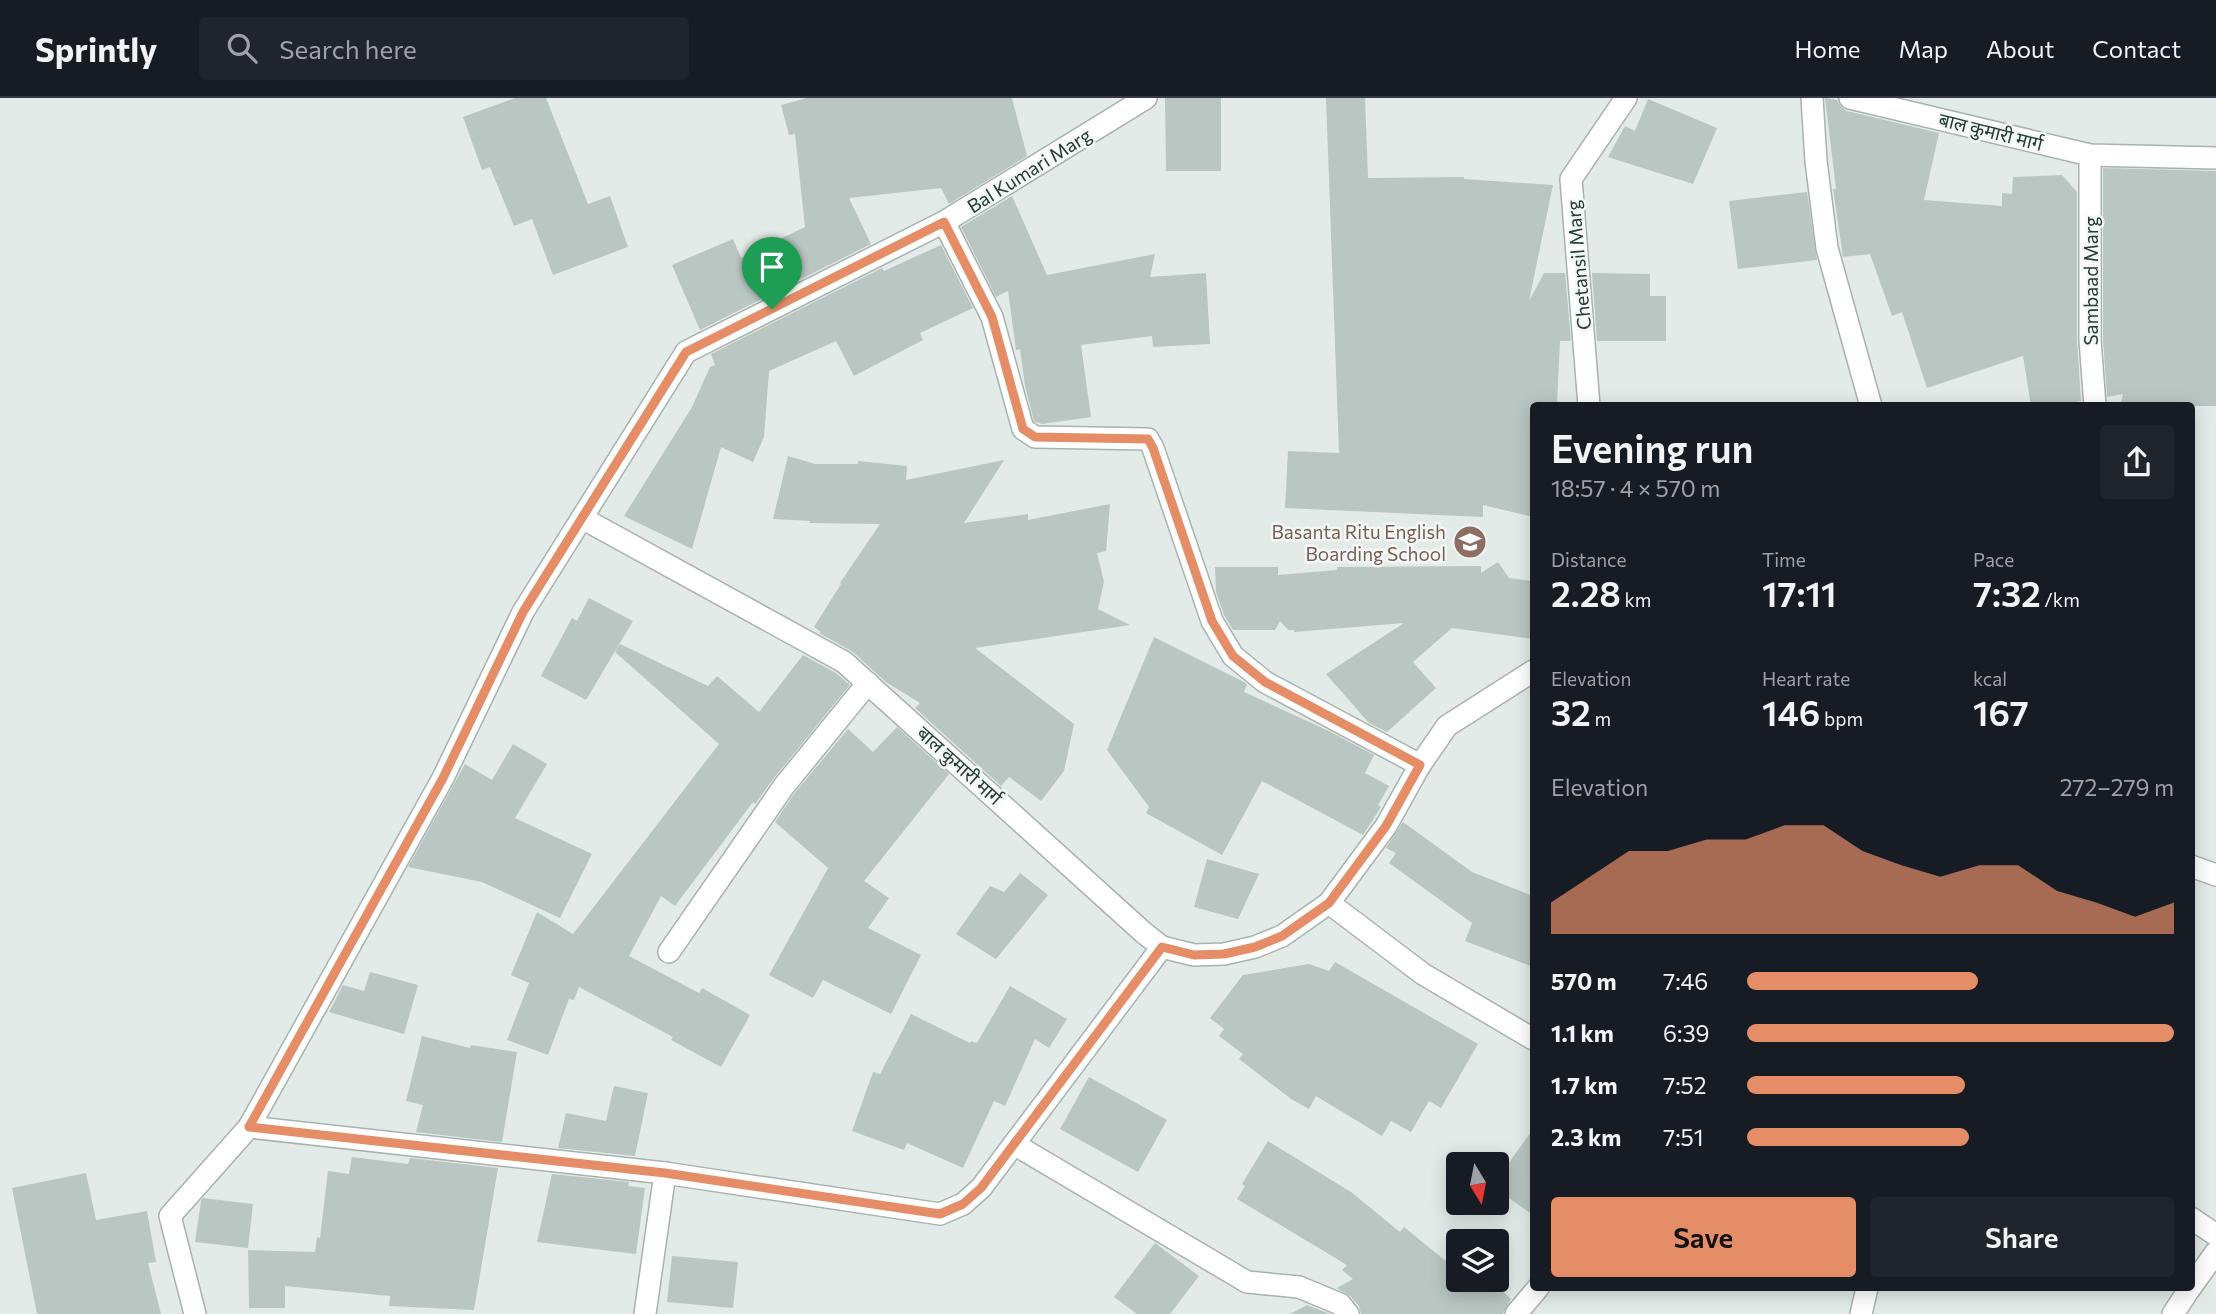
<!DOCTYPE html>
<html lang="en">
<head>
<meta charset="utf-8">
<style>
  :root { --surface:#171b24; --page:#20242c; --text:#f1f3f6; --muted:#9ea1a6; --line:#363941; --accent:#e58d67 }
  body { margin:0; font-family:Commissioner,"Noto Sans Devanagari",sans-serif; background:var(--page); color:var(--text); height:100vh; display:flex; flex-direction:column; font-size:26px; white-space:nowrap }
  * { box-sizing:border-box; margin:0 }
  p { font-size:23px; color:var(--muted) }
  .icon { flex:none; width:38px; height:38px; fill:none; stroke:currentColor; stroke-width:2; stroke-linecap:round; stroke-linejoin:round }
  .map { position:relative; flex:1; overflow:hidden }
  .details { position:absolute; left:1530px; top:304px; width:665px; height:889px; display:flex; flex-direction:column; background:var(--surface); border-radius:7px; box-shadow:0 4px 18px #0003 }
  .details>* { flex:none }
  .needle { width:46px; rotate:170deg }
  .fabs { position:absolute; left:1446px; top:1054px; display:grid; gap:14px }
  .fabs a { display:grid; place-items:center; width:63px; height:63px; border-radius:7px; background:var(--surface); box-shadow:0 4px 18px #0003; font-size:35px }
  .pin { position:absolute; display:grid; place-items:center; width:60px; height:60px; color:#fff; margin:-72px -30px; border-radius:50% 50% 50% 0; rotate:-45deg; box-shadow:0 0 7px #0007 }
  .pin .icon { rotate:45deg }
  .round { display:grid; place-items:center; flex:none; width:74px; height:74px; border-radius:7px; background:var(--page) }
  .summary { display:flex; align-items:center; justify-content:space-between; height:119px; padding:0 21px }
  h1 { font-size:38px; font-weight:600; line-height:52px }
  .metrics { display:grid; grid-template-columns:repeat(3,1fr); gap:10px; height:119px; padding:7px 21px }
  .metrics div { display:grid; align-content:center }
  .metrics b { font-size:35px; font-weight:600 }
  .metrics small { font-size:19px; font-weight:400 }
  .metrics p { font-size:19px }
  .chart { height:196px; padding:14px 21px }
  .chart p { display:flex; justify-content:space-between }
  .chart svg { width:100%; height:126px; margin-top:7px; fill:var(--accent); opacity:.7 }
  .primary-button { display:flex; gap:14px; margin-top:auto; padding:14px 21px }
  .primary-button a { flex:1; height:80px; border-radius:7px; background:var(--accent); color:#111; font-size:28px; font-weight:600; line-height:80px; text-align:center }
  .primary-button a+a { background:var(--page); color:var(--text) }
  ul { padding:0 21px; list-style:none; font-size:23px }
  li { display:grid; grid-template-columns:112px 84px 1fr; align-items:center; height:52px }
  li i { height:18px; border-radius:9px; background:var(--accent) }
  header { display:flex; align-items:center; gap:42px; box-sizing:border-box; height:98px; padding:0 35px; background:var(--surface); border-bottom:2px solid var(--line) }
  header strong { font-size:33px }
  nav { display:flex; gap:38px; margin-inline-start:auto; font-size:24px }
  .search { width:490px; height:63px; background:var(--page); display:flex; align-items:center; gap:18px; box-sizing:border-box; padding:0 24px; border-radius:7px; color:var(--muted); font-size:26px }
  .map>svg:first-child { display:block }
  .building { fill:#b9c6c1 }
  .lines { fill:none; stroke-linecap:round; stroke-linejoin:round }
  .minor-casing { stroke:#a6b3af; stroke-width:24 }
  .minor { stroke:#fff; stroke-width:21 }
  .route-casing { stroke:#fff; stroke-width:14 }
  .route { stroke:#e58d67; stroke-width:9 }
  .labels { text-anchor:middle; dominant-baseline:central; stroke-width:5; stroke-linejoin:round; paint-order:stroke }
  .street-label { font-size:19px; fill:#243b36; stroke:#f3f8f6 }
  .education-label { font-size:19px; fill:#785e54; stroke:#f3f8f6; text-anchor:end }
</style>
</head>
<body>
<header>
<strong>Sprintly</strong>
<div class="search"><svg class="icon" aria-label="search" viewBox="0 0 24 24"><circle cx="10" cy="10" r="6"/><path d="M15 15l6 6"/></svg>Search here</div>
<nav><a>Home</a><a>Map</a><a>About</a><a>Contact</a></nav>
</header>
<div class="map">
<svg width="2216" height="1216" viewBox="0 0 2216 1216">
  <rect width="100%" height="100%" fill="#e3ebe8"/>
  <g class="building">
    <polygon points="515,0 546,0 588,106 610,98 628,149 553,177 532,121 514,128 490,69 482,72 463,19"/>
    <polygon points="807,0 1012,0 1027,58 949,106 941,90 849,100 871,146 700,232 672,167 733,141 741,160 805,129 795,36 789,37 781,7"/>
    <polygon points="1165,0 1221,0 1221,73 1166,73"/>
    <polygon points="1326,0 1365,0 1368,80 1464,79 1464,81 1553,87 1529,203 1544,175 1565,175 1571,243 1560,243 1557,305 1533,304 1533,419 1483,407 1483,419 1285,410 1288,353 1339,355"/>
    <polygon points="1825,0 1837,2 1841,9 1847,13 1939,35 1924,102 2002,108 2002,95 2012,96 2013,79 2062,77 2077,94 2077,243 2081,303 2052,308 2031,308 2023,258 1927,290 1902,214 1892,218 1870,156 1843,159 1833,91 1836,91"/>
    <polygon points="1648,1 1717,30 1693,86 1608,59 1625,28 1635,33"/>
    <polygon points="2103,70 2216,73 2216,308 2120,308 2123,296 2107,299 2103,242"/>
    <polygon points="1807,94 1817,162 1738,171 1729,103"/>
    <polygon points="1012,98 1047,177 1155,156 1150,179 1206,175 1210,246 1153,249 1152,238 1081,247 1091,319 1042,326 1034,323 1025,288 1020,251 1016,252 1008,193 996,199 961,129"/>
    <polygon points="941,147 973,210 920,235 923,242 854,278 836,243 769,273 764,339 753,364 721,349 692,451 624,418 692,309 710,269 715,267 711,256 882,170 884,173"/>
    <polygon points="1592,175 1650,176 1650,198 1666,198 1666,243 1597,243"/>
    <polygon points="788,358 815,366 858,366 858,363 907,368 906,382 1004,362 964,425 1028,416 1028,422 1110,406 1106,453 1097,455 1104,484 1098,511 1130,527 975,550 1074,626 1064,673 1041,703 1009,679 1001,688 915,610 920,605 886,584 853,554 819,535 821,534 814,529 841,486 840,485 880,426 810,425 810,423 773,421"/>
    <polygon points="1498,464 1509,480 1533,483 1533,541 1452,530 1413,564 1436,590 1387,634 1369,625 1326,576 1404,525 1294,534 1294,532 1288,532 1280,523 1275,532 1233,532 1224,517 1216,494 1215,469 1278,469 1278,477 1337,472 1337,469 1481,468 1481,475"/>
    <polygon points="589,500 633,523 586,602 541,578 572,520 577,523"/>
    <polygon points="1154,539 1244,584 1247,587 1244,594 1329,633 1374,657 1365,675 1389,688 1378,707 1381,709 1363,737 1262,683 1222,757 1146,715 1149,709 1107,652"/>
    <polygon points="620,546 708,588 717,578 759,614 803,557 836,575 850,587 774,680 755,706 753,704 675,808 661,798 629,858 699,895 702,890 750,917 721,969 671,942 673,939 579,889 574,902 569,901 548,957 507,942 529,885 511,877 537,814 573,836 719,646 615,554"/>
    <polygon points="897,629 949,676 864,783 889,800 868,830 921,857 891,916 823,882 813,900 769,877 828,770 775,724 794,696 848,631 873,654"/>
    <polygon points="513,646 547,666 515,720 592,756 560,820 482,784 408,769 465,666 492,682"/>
    <polygon points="1403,724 1472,774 1533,798 1533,869 1465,843 1472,825 1389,765 1396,755 1386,750"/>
    <polygon points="1207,761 1259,776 1238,821 1194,809"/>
    <polygon points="1020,775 1048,797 996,861 956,836 990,788 1004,794"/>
    <polygon points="1335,864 1478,946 1441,1010 1429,1003 1411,1034 1391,1023 1382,1038 1316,998 1309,1011 1291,1001 1239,961 1243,956 1219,938 1224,931 1210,920 1243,877 1309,866 1329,873"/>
    <polygon points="370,874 418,887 404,936 329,914 343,887 364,893"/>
    <polygon points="1010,888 1067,921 1049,950 1035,941 1005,1008 994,1003 963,1070 907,1045 904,1052 852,1033 873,974 880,976 911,916 970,945 971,943 977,945"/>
    <polygon points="422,938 470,950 471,947 517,954 502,1044 416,1034 423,1007 406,1003"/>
    <polygon points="1089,979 1167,1022 1138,1074 1060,1031"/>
    <polygon points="614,988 648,995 635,1058 558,1050 566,1015 606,1023"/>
    <polygon points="1533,1031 1533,1117 1496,1091 1496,1083"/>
    <polygon points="1268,1043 1351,1094 1400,1134 1404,1129 1458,1173 1458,1181 1490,1181 1511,1201 1503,1216 1361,1216 1359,1208 1350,1198 1337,1190 1353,1181 1342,1172 1347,1167 1237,1101 1245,1088 1242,1086"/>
    <polygon points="352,1059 408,1066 410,1060 498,1070 474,1212 389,1208 390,1198 285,1188 285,1210 249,1210 248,1152 315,1154 317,1139 320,1140 328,1073 349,1076"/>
    <polygon points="86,1075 96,1122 147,1113 156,1164 148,1165 161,1216 37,1216 12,1090"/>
    <polygon points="552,1076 629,1084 628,1088 645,1090 636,1156 537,1144"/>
    <polygon points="203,1100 253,1106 248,1150 195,1144 201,1103"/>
    <polygon points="1155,1145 1199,1178 1170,1216 1137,1216 1114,1199"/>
    <polygon points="672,1158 738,1164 733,1210 667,1204"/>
    <polygon points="1307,1207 1330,1216 1290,1216"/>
  </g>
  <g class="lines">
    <defs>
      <g id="minor">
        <polyline points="1812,0 1816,63 1827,150 1871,308"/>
        <polyline points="1850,0 2090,57 2216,60"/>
        <polyline points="2090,57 2090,242 2095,308"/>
        <polyline points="944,124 992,219 1023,331 1035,339 1148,341 1153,350 1212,523 1233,558 1265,584 1420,667"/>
        <polyline points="1589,308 1571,81 1626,0"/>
        <polyline points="582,420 844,564 1144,835 1162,849 1194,857 1224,856 1255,849 1282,838 1329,805 1386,728 1420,667 1447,628 1533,573"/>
        <polyline points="2191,768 2216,777"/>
        <polyline points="1329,805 1423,876 1533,941"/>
        <polyline points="669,854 784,688 868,585"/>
        <polyline points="249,1029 665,1075 940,1116 963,1106 981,1090 1162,849"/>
        <polyline points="1014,1046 1247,1184 1299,1189 1340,1206 1348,1216"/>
        <polyline points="2191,1120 2216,1137"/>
        <polyline points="2191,1189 2216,1154"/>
        <polyline points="195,1216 170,1118 249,1029 443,680 523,514 686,254 944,124 1146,0"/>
        <polyline points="645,1216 665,1075"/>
        <polyline points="1516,1216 1538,1190"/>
        <polyline points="1861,1216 1867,1190"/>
        <polyline points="2173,1216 2190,1190"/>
      </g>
    </defs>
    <use href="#minor" class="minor-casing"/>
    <use href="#minor" class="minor"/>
  </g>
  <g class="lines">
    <defs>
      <polygon id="route" points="944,124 992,219 1023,331 1035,339 1148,341 1153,350 1212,523 1233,558 1265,584 1420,667 1386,728 1329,805 1282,838 1255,849 1224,856 1194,857 1162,849 981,1090 963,1106 940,1116 665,1075 249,1029 443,680 523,514 686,254"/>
    </defs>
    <use href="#route" class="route-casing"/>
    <use href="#route" class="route"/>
  </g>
  <defs>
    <symbol id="school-disc" viewBox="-11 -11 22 22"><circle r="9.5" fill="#8d6e63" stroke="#f3f8f6"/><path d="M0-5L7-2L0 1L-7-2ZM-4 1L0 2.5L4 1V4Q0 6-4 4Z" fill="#fff"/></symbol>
  </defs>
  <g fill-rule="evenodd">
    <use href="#school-disc" x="1451" y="425" width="38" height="38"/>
  </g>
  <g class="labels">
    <g class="street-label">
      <text transform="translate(1991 33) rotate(14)">बाल कुमारी मार्ग</text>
      <text transform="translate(1029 72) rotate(-32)">Bal Kumari Marg</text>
      <text transform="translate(1578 167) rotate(-95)">Chetansil Marg</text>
      <text transform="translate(2090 183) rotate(-90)">Sambaad Marg</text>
      <text transform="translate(960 667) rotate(42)">बाल कुमारी मार्ग</text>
    </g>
    <g class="education-label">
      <text x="1446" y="433">Basanta Ritu English<tspan x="1446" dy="22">Boarding School</tspan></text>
    </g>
  </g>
</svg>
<div class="fabs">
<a><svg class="needle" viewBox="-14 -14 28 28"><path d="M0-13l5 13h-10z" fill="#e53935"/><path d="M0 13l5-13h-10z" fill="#9ea1a6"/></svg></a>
<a><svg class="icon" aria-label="layers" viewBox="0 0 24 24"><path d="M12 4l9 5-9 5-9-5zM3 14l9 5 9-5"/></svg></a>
</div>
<div class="pin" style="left:772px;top:211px;background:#1e9e55"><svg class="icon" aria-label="arrive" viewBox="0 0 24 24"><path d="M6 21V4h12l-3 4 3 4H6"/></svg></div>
<section class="details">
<div class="summary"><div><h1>Evening run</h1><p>18:57 · 4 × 570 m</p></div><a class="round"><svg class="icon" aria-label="share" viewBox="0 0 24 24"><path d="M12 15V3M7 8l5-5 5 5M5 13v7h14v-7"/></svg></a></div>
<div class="metrics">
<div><p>Distance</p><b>2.28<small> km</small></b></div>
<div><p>Time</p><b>17:11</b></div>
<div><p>Pace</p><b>7:32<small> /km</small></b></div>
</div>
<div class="metrics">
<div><p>Elevation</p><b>32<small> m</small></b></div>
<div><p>Heart rate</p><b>146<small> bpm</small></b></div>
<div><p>kcal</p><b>167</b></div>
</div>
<div class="chart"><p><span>Elevation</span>272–279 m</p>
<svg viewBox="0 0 160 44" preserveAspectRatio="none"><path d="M0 44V33L10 24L20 15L30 15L40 11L50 11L60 6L70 6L80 15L90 20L100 24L110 20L120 20L130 29L140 33L150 38L160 33V44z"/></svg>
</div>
<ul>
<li><b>570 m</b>7:46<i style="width:54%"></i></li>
<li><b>1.1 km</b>6:39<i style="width:100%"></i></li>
<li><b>1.7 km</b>7:52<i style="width:51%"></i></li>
<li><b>2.3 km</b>7:51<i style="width:52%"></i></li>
</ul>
<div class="primary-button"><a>Save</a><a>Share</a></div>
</section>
</div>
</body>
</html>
